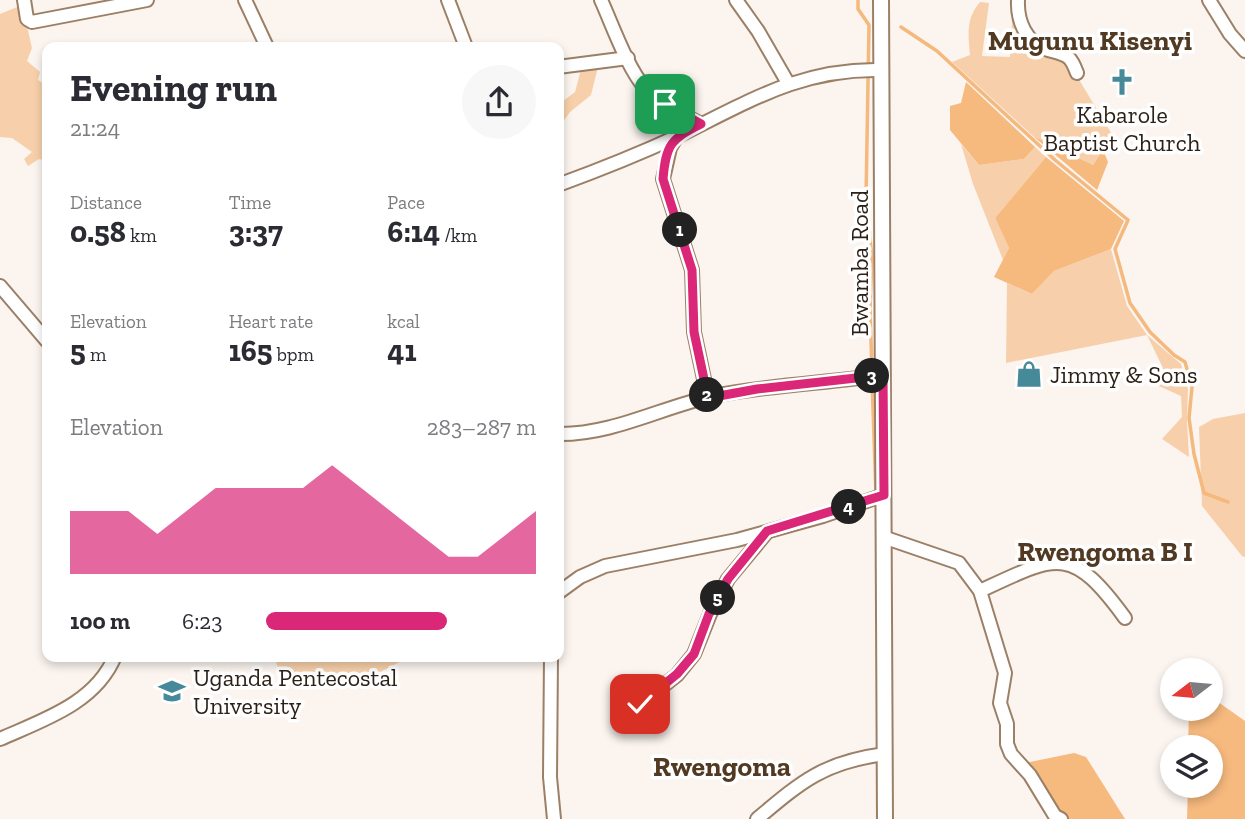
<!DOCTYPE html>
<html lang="en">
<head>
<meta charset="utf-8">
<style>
  :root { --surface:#fff; --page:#f7f7f7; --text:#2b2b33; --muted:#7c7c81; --accent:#db2777 }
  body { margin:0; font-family:"Zilla Slab",serif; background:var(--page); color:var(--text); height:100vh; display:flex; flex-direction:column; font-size:26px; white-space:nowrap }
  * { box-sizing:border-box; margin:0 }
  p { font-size:23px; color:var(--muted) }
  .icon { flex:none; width:38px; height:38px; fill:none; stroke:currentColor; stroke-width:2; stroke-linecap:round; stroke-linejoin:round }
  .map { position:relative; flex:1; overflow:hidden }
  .sheet { position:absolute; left:42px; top:42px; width:522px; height:620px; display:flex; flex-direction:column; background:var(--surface); border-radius:14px; box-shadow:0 4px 10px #0003 }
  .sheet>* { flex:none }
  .needle { width:46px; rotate:254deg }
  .fabs { position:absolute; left:1160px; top:658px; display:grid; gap:14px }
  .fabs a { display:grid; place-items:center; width:63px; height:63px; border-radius:50%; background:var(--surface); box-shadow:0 4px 10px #0003; font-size:35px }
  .pin { position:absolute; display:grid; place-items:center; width:60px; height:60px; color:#fff; margin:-30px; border-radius:14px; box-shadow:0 4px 10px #0006 }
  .km { position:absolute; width:35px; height:35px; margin:-18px; border-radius:50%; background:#222; color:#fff; font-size:19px; line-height:35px; text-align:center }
  .round { display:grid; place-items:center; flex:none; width:74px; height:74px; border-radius:37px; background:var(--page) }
  .overview { display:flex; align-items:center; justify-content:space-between; height:119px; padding:0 28px }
  h1 { font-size:38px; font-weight:800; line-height:52px }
  .figures { display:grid; grid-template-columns:repeat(3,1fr); gap:10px; height:119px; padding:7px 28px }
  .figures div { display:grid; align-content:center }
  .figures b { font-size:30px; font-weight:800 }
  .figures small { font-size:19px; font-weight:400 }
  .figures p { font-size:19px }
  .chart { height:196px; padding:14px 28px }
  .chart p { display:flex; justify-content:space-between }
  .chart svg { width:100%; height:126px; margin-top:7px; fill:var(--accent); opacity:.7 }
  ul { padding:0 28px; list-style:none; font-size:23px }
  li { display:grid; grid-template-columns:112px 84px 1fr; align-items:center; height:52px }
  li i { height:18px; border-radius:9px; background:var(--accent) }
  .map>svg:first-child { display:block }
  .green { fill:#f7d0ab }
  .forest { fill:#f6b97e }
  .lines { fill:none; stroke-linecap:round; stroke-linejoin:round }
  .stream { stroke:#f5b87d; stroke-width:3.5 }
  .minor-casing { stroke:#9b8067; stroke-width:16 }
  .major-casing { stroke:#9b8067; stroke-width:18 }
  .minor { stroke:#fff; stroke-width:12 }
  .major { stroke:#fff; stroke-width:14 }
  .route-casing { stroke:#fff; stroke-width:14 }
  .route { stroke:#db2777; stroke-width:9 }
  .labels { text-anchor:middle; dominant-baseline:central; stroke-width:7; stroke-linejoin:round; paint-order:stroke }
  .poi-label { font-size:24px; fill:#2c2116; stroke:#fff; text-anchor:start }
  .street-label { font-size:24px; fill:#2c2116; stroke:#fff }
  .quarter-label { font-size:28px; font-weight:bold; fill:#513922; stroke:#fff }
</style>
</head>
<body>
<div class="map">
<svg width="1245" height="819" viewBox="0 0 1245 819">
  <rect width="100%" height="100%" fill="#fbf4ef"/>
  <g class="green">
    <path d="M 980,2 L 989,3 L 982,56 L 1010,57 L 1013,5 L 1039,45 L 1058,51 L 1078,78 L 1113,136 L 1093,165 L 1033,136 L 952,62 L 970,55 C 968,34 966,18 980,2 Z"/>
    <polygon points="22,5 32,48 27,61 40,72 38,80 47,85 47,161 39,159 28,166 24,159 32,152 12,138 0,137 0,14"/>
    <polygon points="583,62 598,67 591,95 570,112 558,129 558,105 575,92"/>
    <polygon points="961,144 979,165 1024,159 1035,147 1046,157 995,218 1009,248 1003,260 973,184"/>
    <polygon points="1111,249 1127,306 1147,335 1181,364 1188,389 1187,421 1189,457 1162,439 1182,417 1181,396 1159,386 1162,366 1147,335 1006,363 1007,283 1032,294 1054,271"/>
    <polygon points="1245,413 1245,557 1242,556 1202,506 1199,427 1213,419"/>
    <polygon points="274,656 411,656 359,683 281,676"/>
  </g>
  <g class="forest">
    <polygon points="966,82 1035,147 1024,159 979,165 950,130 950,106 961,103"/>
    <polygon points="1033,136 1093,165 1103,150 1108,162 1097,190"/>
    <polygon points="1046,157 1124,221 1111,249 1054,271 1032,294 994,277 1009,248 995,218"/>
    <polygon points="1211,697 1245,721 1245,819 1187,819 1188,786 1211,786 1211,747 1188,747 1189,709 1211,709"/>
    <polygon points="1074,753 1086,757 1125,819 1059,819 1025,763"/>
  </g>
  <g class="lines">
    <g class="stream">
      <polyline points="858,0 858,9 869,25 866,198 872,258 870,308 872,373"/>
      <polyline points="901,27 937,51 1055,160 1128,220 1115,249 1130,303 1150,332 1174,355 1185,362 1192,387 1189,418 1194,454 1204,493 1228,502"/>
      <polyline points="872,380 876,495"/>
    </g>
    <defs>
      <g id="minor">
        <polyline points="24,0 27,19 32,22 147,0"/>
        <polyline points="245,0 267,47"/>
        <polyline points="448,0 466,47"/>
        <path d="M 601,0 C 612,24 628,70 646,89 C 660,105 682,114 701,124"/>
        <polyline points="736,0 758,31 788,83"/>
        <path d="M 1018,0 C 1017,21 1026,43 1048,50 C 1055,52 1063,53 1069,58 C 1073,62 1075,68 1077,73"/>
        <polyline points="1209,0 1230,34 1245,51"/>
        <polyline points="558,67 628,58"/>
        <polyline points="677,136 670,148 663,179 692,270 694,332 708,398"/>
        <path d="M 558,185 C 599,170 639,154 678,136 C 748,102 801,68 881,70"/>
        <polyline points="0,286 47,341"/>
        <path d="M 558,434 C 612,435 662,407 713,396 C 769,385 827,383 883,375"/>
        <polyline points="883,537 959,563 980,591 1005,673 1000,703 1007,724 1007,744 1011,754 1030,775 1055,816 1061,819"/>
        <path d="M 980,591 C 1057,555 1071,544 1125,618"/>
        <polyline points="558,593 580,577 605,566 737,540 823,516 884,495"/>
        <polyline points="551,656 550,777 554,819"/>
        <polyline points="640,704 677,675 694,654 710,614 728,579 767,532"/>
        <path d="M 0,739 C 43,720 96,703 115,656"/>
        <path d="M 757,819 C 802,781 824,762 885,754"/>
      </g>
      <polyline id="major" points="881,0 885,819"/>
    </defs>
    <use href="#minor" class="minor-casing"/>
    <use href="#major" class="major-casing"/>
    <use href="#minor" class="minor"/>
    <use href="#major" class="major"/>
  </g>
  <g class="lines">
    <defs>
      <path id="route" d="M 640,704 L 677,674 L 694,654 L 709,614 L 728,579 L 767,531 L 884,495 L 883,375 L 757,389 L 708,398 L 694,332 L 692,270 L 663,179 C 666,144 671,139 701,124 L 665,104"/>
    </defs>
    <use href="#route" class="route-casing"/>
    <use href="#route" class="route"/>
  </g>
  <defs>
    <symbol id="church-bare" viewBox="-9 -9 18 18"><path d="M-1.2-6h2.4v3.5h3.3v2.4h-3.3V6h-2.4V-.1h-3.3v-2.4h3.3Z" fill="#468999" stroke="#fff" stroke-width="2.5" paint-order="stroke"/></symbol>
    <symbol id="shop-bare" viewBox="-9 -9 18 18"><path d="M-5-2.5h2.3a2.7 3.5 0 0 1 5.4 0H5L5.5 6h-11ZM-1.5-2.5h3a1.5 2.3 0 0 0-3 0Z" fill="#468999" stroke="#fff" stroke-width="2.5" paint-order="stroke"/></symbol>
    <symbol id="university-bare" viewBox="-9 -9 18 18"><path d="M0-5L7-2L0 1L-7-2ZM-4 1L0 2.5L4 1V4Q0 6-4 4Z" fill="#468999" stroke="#fff" stroke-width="2.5" paint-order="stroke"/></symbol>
  </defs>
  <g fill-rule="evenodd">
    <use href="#church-bare" x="1103" y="63" width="38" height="38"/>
    <use href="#shop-bare" x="1010" y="355" width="38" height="38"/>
    <use href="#university-bare" x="153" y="672" width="38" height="38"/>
  </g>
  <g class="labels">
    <g class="poi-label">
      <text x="1122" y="114" text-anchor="middle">Kabarole<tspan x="1122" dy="28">Baptist Church</tspan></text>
      <text x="1050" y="374">Jimmy &amp; Sons</text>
      <text x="193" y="677">Uganda Pentecostal<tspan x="193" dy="28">University</tspan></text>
    </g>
    <g class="street-label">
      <text transform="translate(859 263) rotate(-90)">Bwamba Road</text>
    </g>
    <g class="quarter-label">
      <text x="1090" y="40">Mugunu Kisenyi</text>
      <text x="1105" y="551">Rwengoma B I</text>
      <text x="722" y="766">Rwengoma</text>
    </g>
  </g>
</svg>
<div class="fabs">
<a><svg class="needle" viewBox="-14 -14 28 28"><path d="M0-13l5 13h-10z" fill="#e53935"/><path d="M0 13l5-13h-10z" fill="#7c7c81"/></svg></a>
<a><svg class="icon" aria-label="layers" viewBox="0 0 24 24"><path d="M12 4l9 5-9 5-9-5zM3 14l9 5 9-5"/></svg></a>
</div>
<div class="pin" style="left:665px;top:104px;background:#1e9e55"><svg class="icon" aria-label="arrive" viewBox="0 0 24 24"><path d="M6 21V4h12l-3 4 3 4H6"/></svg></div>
<div class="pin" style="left:640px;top:704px;background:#d93025"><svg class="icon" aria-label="check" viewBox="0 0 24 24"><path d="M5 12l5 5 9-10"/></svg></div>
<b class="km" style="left:680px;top:230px">1</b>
<b class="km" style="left:707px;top:395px">2</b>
<b class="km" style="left:872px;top:376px">3</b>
<b class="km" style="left:849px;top:507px">4</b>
<b class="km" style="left:718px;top:598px">5</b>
<section class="sheet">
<div class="overview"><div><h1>Evening run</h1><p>21:24</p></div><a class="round"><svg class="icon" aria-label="share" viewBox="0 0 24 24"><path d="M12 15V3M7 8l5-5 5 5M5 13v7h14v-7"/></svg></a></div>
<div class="figures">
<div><p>Distance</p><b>0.58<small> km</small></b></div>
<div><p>Time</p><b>3:37</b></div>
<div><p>Pace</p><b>6:14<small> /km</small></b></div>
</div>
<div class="figures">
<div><p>Elevation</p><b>5<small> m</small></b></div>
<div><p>Heart rate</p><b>165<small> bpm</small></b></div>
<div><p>kcal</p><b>41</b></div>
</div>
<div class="chart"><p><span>Elevation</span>283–287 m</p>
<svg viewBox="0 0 160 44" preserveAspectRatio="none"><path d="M0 44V22L10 22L20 22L30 30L40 22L50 14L60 14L70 14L80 14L90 6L100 14L110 22L120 30L130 38L140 38L150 30L160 22V44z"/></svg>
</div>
<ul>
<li><b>100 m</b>6:23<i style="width:67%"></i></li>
</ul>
</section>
</div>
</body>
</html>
